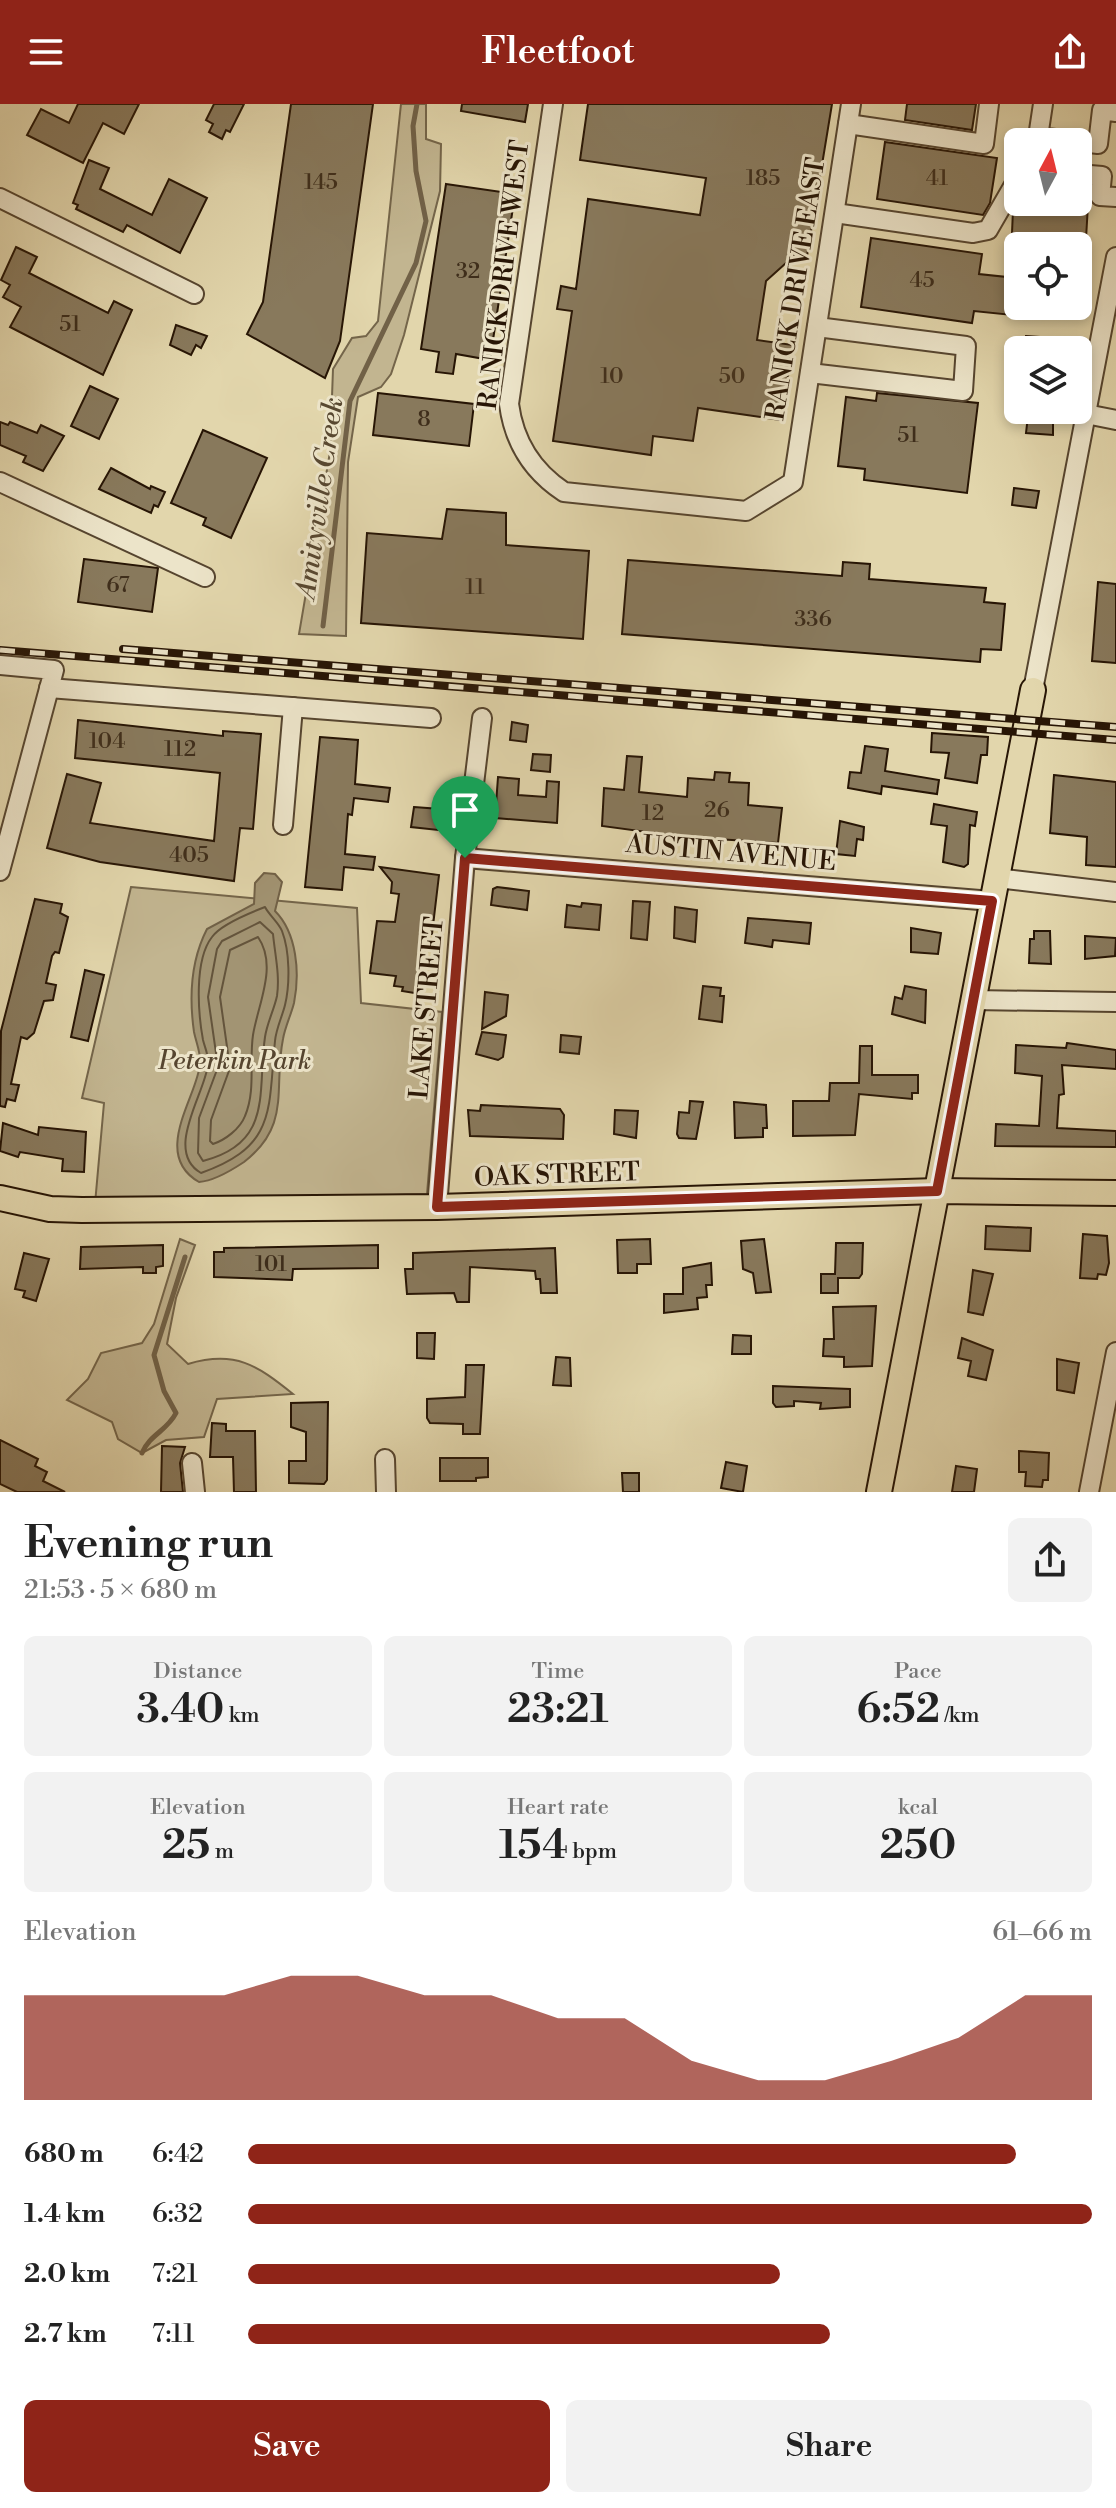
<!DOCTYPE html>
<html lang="en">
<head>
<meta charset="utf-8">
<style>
  :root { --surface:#fff; --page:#f2f2f2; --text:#222; --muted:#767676; --accent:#8f2418 }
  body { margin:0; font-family:"Libre Bodoni",serif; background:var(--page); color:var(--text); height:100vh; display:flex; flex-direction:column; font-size:30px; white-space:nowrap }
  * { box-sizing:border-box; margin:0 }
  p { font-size:26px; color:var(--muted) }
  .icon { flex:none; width:44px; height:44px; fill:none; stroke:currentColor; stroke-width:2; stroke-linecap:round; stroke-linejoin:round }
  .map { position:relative; height:1388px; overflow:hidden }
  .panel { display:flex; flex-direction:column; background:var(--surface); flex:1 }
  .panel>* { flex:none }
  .needle { width:52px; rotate:7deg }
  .controls { position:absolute; left:1004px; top:24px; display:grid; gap:16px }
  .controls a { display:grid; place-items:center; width:88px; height:88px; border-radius:12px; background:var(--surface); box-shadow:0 4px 12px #0003; font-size:40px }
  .pin { position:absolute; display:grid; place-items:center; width:68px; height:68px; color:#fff; margin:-82px -34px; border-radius:50% 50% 50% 0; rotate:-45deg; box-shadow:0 0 8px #0007 }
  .pin .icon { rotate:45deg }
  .round { display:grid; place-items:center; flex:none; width:84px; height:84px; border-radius:12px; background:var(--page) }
  .summary { display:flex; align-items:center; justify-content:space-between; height:136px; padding:0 24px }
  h1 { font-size:44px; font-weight:600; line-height:60px }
  .figures { display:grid; grid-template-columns:repeat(3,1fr); gap:12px; height:136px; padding:8px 24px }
  .figures div { display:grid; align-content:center; border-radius:12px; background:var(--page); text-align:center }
  .figures b { font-size:40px; font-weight:600 }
  .figures small { font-size:22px; font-weight:400 }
  .figures p { font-size:22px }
  .chart { height:224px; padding:16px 24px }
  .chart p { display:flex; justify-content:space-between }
  .chart svg { width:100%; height:144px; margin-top:8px; fill:var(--accent); opacity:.7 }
  .primary-button { display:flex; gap:16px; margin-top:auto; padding:16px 24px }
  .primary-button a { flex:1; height:92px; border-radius:12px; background:var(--accent); color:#fff; font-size:32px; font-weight:600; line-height:92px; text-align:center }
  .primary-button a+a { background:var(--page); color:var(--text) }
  ul { padding:0 24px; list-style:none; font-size:26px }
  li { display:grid; grid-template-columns:128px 96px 1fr; align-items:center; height:60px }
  li i { height:20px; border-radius:10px; background:var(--accent) }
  header { display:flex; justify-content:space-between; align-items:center; height:104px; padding:0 24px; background:var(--accent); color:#fff; font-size:36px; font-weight:600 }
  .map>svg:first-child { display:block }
  .green { fill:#c2b590; stroke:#74654a; stroke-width:2 }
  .water { fill:#a29473; stroke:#716147; stroke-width:2 }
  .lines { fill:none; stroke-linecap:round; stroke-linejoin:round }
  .shore { stroke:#64543c; stroke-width:2 }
  .stream { stroke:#716147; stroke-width:5 }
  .building { fill:#88795c; stroke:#271505; stroke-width:2 }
  .minor-casing { stroke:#56452f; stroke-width:22 }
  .major-casing { stroke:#271505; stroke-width:28 }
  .minor { stroke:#ece4c9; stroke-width:18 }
  .major { stroke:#e2d6ac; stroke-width:24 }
  .rail-casing { stroke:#271505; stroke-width:8 }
  .rail { stroke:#ece4c9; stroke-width:5; stroke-dasharray:15; stroke-linecap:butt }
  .route-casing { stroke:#fff; stroke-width:16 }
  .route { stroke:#8f2418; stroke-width:10 }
  .labels { text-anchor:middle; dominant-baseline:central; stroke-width:6; stroke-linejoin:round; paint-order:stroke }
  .number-label { font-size:22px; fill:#3f2e1b }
  .street-label { font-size:26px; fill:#271505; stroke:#ece4c9 }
  .park-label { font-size:26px; font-style:italic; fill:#56452f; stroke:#ece4c9 }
  .water-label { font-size:28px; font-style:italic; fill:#584831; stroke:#ece4c9 }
</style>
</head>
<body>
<header><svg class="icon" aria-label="menu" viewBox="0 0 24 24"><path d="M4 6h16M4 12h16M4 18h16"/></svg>Fleetfoot<svg class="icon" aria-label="share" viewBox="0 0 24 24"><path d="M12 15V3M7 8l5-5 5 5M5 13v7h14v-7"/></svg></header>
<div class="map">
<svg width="1116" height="1388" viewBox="0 0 1116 1388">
  <rect width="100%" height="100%" fill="#e2d6ac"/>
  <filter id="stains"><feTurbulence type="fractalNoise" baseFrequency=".0025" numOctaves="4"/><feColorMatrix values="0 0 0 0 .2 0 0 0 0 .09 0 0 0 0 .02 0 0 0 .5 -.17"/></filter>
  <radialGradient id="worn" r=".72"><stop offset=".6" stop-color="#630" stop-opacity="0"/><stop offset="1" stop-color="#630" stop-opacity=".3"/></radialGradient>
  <g class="green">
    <polygon points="401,0 426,0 426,35 441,40 440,87 404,231 391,270 381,283 358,293 348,358 346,532 299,530 330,348 333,265 352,234 366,232 378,217"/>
    <polygon points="131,783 357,804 361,899 442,908 427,1090 95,1100 104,999 82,994"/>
    <path d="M 180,1135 L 195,1141 L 176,1194 L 167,1240 L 188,1260 C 235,1246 257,1261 293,1290 L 217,1295 L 204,1333 L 166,1336 L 142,1349 L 118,1335 L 112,1318 L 67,1296 L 88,1275 L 101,1249 L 142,1239 L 154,1220 Z"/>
  </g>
  <path class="water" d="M 264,769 L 275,770 L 282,778 L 275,807 C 297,829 300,869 294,899 C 291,911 285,923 283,935 C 273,984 292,1021 244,1058 C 232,1066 214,1077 199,1078 C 150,1050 199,990 200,959 C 201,949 196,938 194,928 C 189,893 190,858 207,825 L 254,800 L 255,779 Z"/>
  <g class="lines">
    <g class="shore">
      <path d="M 265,803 C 269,811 279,819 282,827 C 290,848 290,880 285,901 C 282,913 276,925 275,937 C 268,1006 277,1042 201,1069 C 163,1047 206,988 208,960 C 209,952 205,944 203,936 C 198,909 194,856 212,833 C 221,820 252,808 265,803 Z"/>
      <path d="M 260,818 L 273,830 C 275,851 280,871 277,892 C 274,906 267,919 265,933 C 257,987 274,1039 203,1057 L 198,1049 L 199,1014 L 218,963 L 208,893 L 217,845 L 222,837 Z"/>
      <path d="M 258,833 C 278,862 258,900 253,931 C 249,957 256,986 245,1012 C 240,1025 225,1036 213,1040 L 210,1037 L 211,1016 L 230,964 L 220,893 L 230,846 Z"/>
    </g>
    <g class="stream">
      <polyline points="323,522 350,297 416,159 426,117 416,67 413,22 417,0"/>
      <path d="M 142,1349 C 150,1330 167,1327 176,1309 L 164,1287 L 154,1251 L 185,1153"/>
    </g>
  </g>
  <g class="building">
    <polygon points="78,0 139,0 124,30 103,19 83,59 27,31 41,5 69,19"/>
    <polygon points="214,0 244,0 230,28 226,26 222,35 209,28 213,20 206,16"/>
    <polygon points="291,0 373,0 340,237 325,274 247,230 263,198"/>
    <polygon points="462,0 528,0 525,18 461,7"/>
    <polygon points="588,0 832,0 807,152 796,150 766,177 757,236 793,241 781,316 698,304 693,337 653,332 651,351 553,337 572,207 557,205 561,182 576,185 588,95 700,111 706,74 580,56"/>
    <polygon points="907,0 976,0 972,26 905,16"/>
    <polygon points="885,38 997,54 990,99 983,111 877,95"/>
    <polygon points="89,56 109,64 100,85 152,111 169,75 207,94 180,149 127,121 123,128 76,105 78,101 73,99"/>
    <polygon points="446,80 515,90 490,256 456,250 453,270 436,268 439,248 421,245"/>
    <polygon points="1078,82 1089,83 1086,135 1012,129 1013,106 1018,98 1078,98"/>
    <polygon points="871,134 982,150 979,170 1016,174 1012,211 974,207 972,219 861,203"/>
    <polygon points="16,143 37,153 29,169 108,209 114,197 132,206 103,271 10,223 21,203 3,193 10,181 1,176"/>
    <polygon points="176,221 207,232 201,244 196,241 191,251 170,241"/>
    <polygon points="1026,232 1082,236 1082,246 1025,246"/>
    <polygon points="90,282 118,295 99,335 71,322"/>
    <polygon points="378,289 474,300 469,342 373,331"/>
    <polygon points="877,289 978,299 967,389 864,376 865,365 838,362 846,293 876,297"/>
    <polygon points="1028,312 1053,316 1053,331 1026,329"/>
    <polygon points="0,318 8,321 10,318 37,329 41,321 64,332 43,367 23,358 26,352 0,341"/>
    <polygon points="203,326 267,354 231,434 203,421 206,414 171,399"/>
    <polygon points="111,364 150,385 151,382 165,388 158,403 154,401 151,409 99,385"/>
    <polygon points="1014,384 1039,387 1036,404 1012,401"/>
    <polygon points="447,405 506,409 506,441 589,447 583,535 361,519 367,429 442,435"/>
    <polygon points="84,455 158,464 152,508 78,498"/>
    <polygon points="628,456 842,472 843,458 870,460 869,475 986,484 984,498 1005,500 1001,546 981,545 980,558 622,530"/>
    <polygon points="1098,478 1116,480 1116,559 1092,557"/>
    <polygon points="78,616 223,632 223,627 261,630 253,725 240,724 234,777 100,758 47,744 67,670 101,679 90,719 214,737 220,669 75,654"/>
    <polygon points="512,618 528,621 526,638 510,636"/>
    <polygon points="932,629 988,633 987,651 981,651 977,679 945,674 949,649 931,648"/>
    <polygon points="320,633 358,636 355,680 390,684 388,698 354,694 352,711 348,710 345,750 375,753 373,766 344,763 342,786 305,783"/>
    <polygon points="865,642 888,645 885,667 939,676 937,690 882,682 881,690 848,684 850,668 861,669"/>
    <polygon points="533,650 551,651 550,668 531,666"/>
    <polygon points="627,652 642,653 639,688 687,693 688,674 714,676 715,668 730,669 729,678 749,679 748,701 782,704 778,739 684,733 602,722 604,684 624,686"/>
    <polygon points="1054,671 1116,678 1116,763 1086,761 1087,733 1050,729"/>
    <polygon points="498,673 519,675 518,691 546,693 547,677 559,678 557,719 495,714"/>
    <polygon points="934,700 977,708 975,722 970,721 968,760 964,763 943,758 947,722 931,720"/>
    <polygon points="414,703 440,705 438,726 411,723"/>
    <polygon points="840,717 864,723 863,736 857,735 855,752 836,750"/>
    <polygon points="380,763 439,771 432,830 426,830 421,890 402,887 403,883 394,882 396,872 370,869 377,817 395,818 399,790 391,789 392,778"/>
    <polygon points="497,783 529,787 527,806 491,801 493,785"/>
    <polygon points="35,795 62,800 60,809 68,813 59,849 55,848 52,852 46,879 56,881 53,896 44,897 34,929 27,935 21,933 11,980 19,981 15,997 7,995 5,1003 0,1002 1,927"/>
    <polygon points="633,797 650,798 647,836 631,834"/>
    <polygon points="582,799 601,801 599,826 565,823 567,801 581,803"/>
    <polygon points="675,803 697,806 695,838 674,834"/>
    <polygon points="748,814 811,819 809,840 773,836 772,843 745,839"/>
    <polygon points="911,824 941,829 938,850 911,848"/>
    <polygon points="1034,827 1050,827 1051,860 1029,859 1030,835 1034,835"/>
    <polygon points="1085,832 1116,834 1115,852 1085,855"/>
    <polygon points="85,866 104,871 88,937 71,933"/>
    <polygon points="703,882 721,884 720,892 724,892 722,918 699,915"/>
    <polygon points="905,882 926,886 925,919 892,910 895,893 902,895"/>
    <polygon points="485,888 508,891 506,912 482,925"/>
    <polygon points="482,928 506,931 503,953 498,956 476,950"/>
    <polygon points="561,931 581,933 579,950 560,948"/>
    <polygon points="1067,939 1116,946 1116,965 1062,961 1064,990 1059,991 1057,1024 1116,1027 1116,1043 995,1042 996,1020 1039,1022 1042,972 1015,969 1016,941 1066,944"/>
    <polygon points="860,942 872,942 872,971 918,971 918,989 912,989 912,995 859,990 855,1031 793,1032 793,997 829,997 830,979 859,979"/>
    <polygon points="690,997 703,998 696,1035 679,1034 677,1030 679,1008 689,1009"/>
    <polygon points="734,998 766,1001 767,1024 763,1024 763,1033 735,1034"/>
    <polygon points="481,1001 560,1005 564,1011 563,1035 470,1032 468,1006 480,1007"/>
    <polygon points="615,1006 638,1007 636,1034 614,1030"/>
    <polygon points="3,1019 38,1031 39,1023 86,1028 84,1068 62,1067 63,1055 20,1048 18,1053 0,1047"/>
    <polygon points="986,1122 1031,1124 1030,1147 985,1145"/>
    <polygon points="1083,1130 1107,1132 1109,1159 1106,1171 1098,1170 1097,1175 1080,1174"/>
    <polygon points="650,1135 651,1160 637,1160 637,1169 618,1169 617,1136"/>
    <polygon points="764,1135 771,1188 756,1189 753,1169 743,1165 741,1137"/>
    <polygon points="836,1139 863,1139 862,1170 859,1174 838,1174 838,1189 821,1189 821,1170 835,1170"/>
    <polygon points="163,1141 163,1162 156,1163 156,1169 143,1169 143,1163 80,1165 81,1143"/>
    <polygon points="378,1141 378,1164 293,1165 292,1176 214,1173 214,1148 224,1148 224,1144"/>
    <polygon points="555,1144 557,1189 541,1189 540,1175 536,1175 535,1167 470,1163 469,1198 457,1198 454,1189 407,1190 405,1165 413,1165 413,1149"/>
    <polygon points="24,1149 49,1155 36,1197 23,1193 25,1187 15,1185"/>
    <polygon points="711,1159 712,1181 706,1181 707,1193 697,1194 698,1205 664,1209 664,1190 683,1190 683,1164"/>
    <polygon points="973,1166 993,1170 983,1211 968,1208"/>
    <polygon points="876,1202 872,1262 844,1263 844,1253 823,1252 824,1235 834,1235 833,1203"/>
    <polygon points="417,1229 435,1229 434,1255 417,1254"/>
    <polygon points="733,1231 751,1232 751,1250 732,1250"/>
    <polygon points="962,1234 993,1246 986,1276 968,1272 971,1257 958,1254"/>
    <polygon points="556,1253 570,1254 571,1282 553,1281"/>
    <polygon points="1057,1255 1079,1259 1074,1289 1057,1286"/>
    <polygon points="466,1261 484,1261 480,1330 463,1330 463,1320 430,1319 427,1314 427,1295 465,1293"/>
    <polygon points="773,1282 850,1285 850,1303 820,1305 821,1299 794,1297 794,1302 776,1303 773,1299"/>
    <polygon points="328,1298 327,1376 324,1380 289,1379 289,1357 306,1357 306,1328 291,1323 291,1299"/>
    <polygon points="212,1319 226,1320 226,1327 255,1327 256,1388 234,1388 233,1353 210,1353"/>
    <polygon points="0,1336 38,1355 35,1362 47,1368 43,1377 65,1388 17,1388 0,1380"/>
    <polygon points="162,1342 185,1343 180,1359 183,1388 161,1388"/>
    <polygon points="1019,1347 1049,1349 1048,1376 1043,1376 1042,1383 1025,1382 1026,1368 1019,1368"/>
    <polygon points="440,1354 488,1354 488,1373 476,1374 476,1377 440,1377"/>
    <polygon points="726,1358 747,1362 743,1388 721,1384"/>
    <polygon points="956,1362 977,1365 974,1388 952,1388"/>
    <polygon points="622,1369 639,1369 639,1388 623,1388"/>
  </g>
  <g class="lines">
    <defs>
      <g id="minor">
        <path d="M 553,0 L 509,300 C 514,338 532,367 564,388 L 746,407 L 793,378 L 851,0"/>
        <polyline points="1043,0 1038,33 1098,40 1102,6 1116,8"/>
        <polyline points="848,20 984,40 989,0"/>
        <polyline points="1078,70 1102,72 1100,92 1116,93"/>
        <polyline points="0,94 194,190"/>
        <polyline points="835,109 973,129 988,126 1018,74"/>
        <polyline points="810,269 963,287 966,242 817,223"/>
        <polyline points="1086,310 1116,316"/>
        <polyline points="0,378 205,473"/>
        <polyline points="0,561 54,566 0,767"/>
        <polyline points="49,584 431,614"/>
        <polyline points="1033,586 1116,153"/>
        <polyline points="283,721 293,603"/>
        <polyline points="465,754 992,797"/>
        <polyline points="997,774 1116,788"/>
        <polyline points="973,896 1116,898"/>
        <polyline points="437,1103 465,754 482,614"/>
        <polyline points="385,1355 386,1388"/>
        <polyline points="192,1359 195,1388"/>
        <polyline points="1089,1388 1116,1248"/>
      </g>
      <g id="major">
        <polyline points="0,1094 50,1105 82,1106 437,1103 937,1087 1116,1089"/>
        <polyline points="879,1388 1033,586"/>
      </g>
    </defs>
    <use href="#minor" class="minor-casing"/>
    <use href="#major" class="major-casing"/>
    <use href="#minor" class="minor"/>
    <use href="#major" class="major"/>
    <defs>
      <g id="rail">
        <polyline points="123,545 1116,623"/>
        <polyline points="0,546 1116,636"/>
      </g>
    </defs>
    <use href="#rail" class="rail-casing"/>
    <use href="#rail" class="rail"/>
  </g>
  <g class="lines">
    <defs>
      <polygon id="route" points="465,754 992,797 937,1087 437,1103"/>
    </defs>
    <use href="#route" class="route-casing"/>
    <use href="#route" class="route"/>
  </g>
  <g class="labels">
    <g class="number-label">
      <text x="763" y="74">185</text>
      <text x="937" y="74">41</text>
      <text x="321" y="78">145</text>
      <text x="468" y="167">32</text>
      <text x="922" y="176">45</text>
      <text x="70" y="220">51</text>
      <text x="612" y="272">10</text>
      <text x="732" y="272">50</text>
      <text x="424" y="315">8</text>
      <text x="908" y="331">51</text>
      <text x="118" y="481">67</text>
      <text x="475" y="483">11</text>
      <text x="813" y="515">336</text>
      <text x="107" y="637">104</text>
      <text x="180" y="645">112</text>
      <text x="717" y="706">26</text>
      <text x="653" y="709">12</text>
      <text x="189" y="751">405</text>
      <text x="271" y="1160">101</text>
    </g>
    <g class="street-label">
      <text transform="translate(504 171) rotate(-83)">RANICK DRIVE WEST</text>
      <text transform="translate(796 185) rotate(-81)">RANICK DRIVE EAST</text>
      <text transform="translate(731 749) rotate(5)">AUSTIN AVENUE</text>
      <text transform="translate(427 904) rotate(-85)">LAKE STREET</text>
      <text transform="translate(557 1071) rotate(-2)">OAK STREET</text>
    </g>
    <g class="park-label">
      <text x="235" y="957">Peterkin Park</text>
    </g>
    <g class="water-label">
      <text transform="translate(320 394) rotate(-82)">Amityville Creek</text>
    </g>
  </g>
  <rect width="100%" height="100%" filter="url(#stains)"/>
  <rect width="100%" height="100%" fill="url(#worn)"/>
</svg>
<div class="controls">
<a><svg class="needle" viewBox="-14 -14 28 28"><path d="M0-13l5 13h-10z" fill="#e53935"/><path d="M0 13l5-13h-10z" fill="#767676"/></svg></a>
<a><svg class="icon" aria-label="locate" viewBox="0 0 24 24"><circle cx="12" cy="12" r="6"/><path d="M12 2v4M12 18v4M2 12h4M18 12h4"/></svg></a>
<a><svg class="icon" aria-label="layers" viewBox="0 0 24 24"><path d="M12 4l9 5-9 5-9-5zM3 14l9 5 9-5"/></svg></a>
</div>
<div class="pin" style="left:465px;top:754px;background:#1e9e55"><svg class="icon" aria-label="arrive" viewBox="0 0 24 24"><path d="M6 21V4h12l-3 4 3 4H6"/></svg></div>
</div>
<section class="panel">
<div class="summary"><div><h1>Evening run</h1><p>21:53 · 5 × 680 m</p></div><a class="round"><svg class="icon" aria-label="share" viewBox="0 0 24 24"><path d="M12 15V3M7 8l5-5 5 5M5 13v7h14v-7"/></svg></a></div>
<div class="figures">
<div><p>Distance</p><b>3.40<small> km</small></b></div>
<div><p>Time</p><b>23:21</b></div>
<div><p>Pace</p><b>6:52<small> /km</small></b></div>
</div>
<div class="figures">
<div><p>Elevation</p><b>25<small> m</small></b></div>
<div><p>Heart rate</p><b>154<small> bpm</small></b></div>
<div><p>kcal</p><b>250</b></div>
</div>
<div class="chart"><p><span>Elevation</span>61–66 m</p>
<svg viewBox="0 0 160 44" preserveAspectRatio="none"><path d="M0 44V12L10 12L20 12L30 12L40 6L50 6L60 12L70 12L80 19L90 19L100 32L110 38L120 38L130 32L140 25L150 12L160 12V44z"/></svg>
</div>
<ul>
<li><b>680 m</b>6:42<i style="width:91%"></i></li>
<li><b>1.4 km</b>6:32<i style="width:100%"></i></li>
<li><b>2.0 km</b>7:21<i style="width:63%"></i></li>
<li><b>2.7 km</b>7:11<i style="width:69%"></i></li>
</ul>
<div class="primary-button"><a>Save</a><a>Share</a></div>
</section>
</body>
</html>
